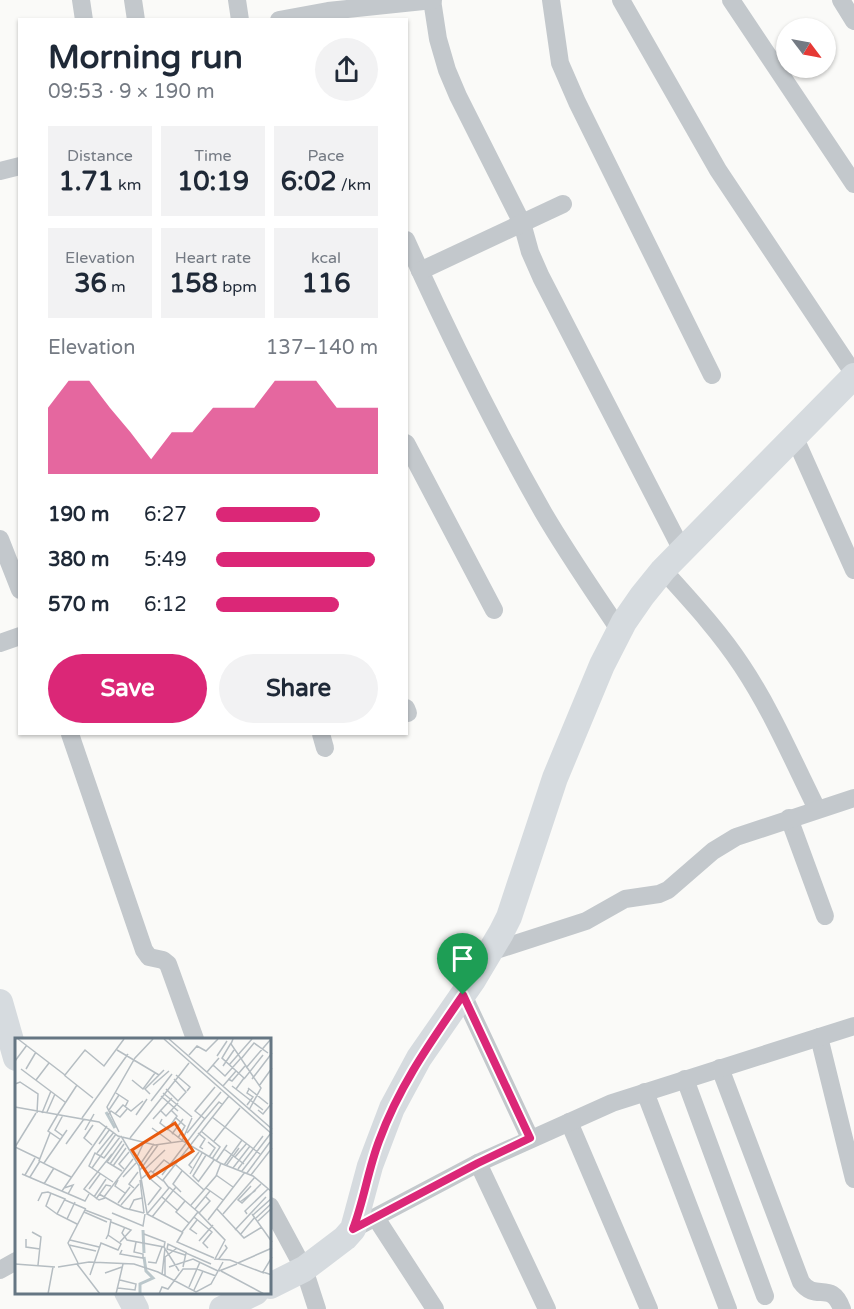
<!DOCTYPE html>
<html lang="en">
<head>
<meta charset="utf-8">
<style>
  :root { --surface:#fff; --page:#f2f2f3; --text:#1f2937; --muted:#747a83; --accent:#db2777 }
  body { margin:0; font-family:"Varela Round",sans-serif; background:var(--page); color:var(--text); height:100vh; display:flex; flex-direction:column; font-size:22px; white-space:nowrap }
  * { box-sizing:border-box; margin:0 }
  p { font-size:20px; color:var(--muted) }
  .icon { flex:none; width:33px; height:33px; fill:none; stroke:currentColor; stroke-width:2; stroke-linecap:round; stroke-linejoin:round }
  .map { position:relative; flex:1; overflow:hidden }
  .details { position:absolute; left:18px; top:18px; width:390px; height:717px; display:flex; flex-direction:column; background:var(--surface); border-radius:0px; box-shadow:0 2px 4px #0004 }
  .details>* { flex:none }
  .needle { width:39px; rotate:122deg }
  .fabs { position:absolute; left:776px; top:18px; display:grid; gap:12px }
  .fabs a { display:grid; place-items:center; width:60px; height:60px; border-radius:50%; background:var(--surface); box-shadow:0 2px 4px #0004; font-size:30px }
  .pin { position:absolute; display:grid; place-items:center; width:51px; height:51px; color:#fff; margin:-62px -26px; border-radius:50% 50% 50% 0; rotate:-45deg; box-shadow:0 0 6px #0007 }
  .pin .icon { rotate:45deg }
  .round { display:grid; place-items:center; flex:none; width:63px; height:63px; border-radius:32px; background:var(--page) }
  .summary { display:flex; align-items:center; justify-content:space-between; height:102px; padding:0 30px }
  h1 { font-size:33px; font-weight:700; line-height:45px }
  .figures { display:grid; grid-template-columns:repeat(3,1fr); gap:9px; height:102px; padding:6px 30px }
  .figures div { display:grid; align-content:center; border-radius:0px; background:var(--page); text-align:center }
  .figures b { font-size:26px; font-weight:700 }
  .figures small { font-size:16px; font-weight:400 }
  .figures p { font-size:16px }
  .chart { height:168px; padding:12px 30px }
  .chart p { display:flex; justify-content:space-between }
  .chart svg { width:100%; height:108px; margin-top:6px; fill:var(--accent); opacity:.7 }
  .button { display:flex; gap:12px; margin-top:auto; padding:12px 30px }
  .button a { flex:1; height:69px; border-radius:36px; background:var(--accent); color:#fff; font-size:24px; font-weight:700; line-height:69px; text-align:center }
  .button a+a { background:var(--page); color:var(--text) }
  ul { padding:0 30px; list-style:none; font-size:20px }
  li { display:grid; grid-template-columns:96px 72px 1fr; align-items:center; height:45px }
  li i { height:15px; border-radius:8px; background:var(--accent) }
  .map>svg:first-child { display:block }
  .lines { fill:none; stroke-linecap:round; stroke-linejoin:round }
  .street { stroke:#c3c8cc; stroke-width:18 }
  .secondary { stroke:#d6dbdf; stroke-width:26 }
  .route-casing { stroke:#fff; stroke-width:12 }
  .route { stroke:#db2777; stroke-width:8 }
  .inset-river { fill:none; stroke:#bbc7cb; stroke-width:3 }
  .inset-road { fill:none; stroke:#b5bdc2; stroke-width:1.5 }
  .view { fill:#e8590c; fill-opacity:0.15; stroke:#e8590c; stroke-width:3 }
  .inset-edge { fill:none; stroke:#657683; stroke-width:3 }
</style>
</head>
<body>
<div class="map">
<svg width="854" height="1309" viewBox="0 0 854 1309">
  <rect width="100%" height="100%" fill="#fafaf8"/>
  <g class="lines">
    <g class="street">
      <polyline points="81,0 84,20"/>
      <polyline points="133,0 136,20"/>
      <polyline points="237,0 240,20"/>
      <polyline points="432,0 438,39 447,70 458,96 522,223 530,252 541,277 682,550"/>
      <polyline points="551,0 560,63 577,102 712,375"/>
      <polyline points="621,0 718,170 854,374"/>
      <polyline points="731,0 854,184"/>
      <polyline points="841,0 854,21"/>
      <polyline points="279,20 328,11 433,0"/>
      <polyline points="0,171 20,166"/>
      <path d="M 406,240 C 448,333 493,424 543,512 C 567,553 594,592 620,631"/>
      <polyline points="420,271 563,204"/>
      <polyline points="794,436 854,570"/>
      <polyline points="406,443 494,610"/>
      <polyline points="0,539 20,590"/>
      <path d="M 663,570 C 691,601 719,631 742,666 C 772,711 793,761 817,809"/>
      <polyline points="0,643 20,636"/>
      <polyline points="406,708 408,713"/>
      <polyline points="70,734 144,950 149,957 163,960 168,964 195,1039"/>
      <polyline points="321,734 325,748"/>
      <polyline points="789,818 825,916"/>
      <polyline points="490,952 586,921 625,899 659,894 668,890 713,851 736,837 854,798"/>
      <polyline points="463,995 530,1138"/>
      <polyline points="819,1037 854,1179"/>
      <path d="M 720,1068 L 801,1282 C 816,1303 831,1279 842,1309"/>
      <polyline points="685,1079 765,1296"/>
      <polyline points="645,1092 728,1309"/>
      <polyline points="569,1122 649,1309"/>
      <polyline points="478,1163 547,1309"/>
      <polyline points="270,1206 304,1269 317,1309"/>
      <polyline points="376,1218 435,1309"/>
      <polyline points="353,1229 478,1163 612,1103 854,1026"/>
      <polyline points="0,1270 16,1261"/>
    </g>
    <g class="secondary">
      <polyline points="0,1002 16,1058"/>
      <polyline points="270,1286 304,1269 345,1238 353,1229 370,1166 392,1108 419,1058 473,980 501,933 509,917 555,778 602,665 624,622 642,596 663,570 854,376"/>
      <polyline points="127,1292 136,1309"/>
      <polyline points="222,1309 256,1292"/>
    </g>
  </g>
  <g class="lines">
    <defs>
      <path id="route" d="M 463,995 L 530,1138 L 478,1163 L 353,1229 C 364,1200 368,1170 379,1141 C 399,1086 430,1043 463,995 Z"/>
    </defs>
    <use href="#route" class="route-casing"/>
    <use href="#route" class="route"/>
  </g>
  <g transform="translate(15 1038)">
    <rect width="256" height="256" fill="#fafaf8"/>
    <path class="inset-river" d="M 91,74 L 100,90M 128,192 L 129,215M 125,256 L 125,246 L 138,240 L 131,233 L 129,219"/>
    <path class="inset-road" d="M 3,1 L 50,37 L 70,12 L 89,28 L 109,1M 149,1 L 257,96M 154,1 L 257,91M 218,1 L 216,6 L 246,50 L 234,72M 216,5 L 207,20 L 229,40 L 221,51M 102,12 L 144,37M 174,17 L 182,8 L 191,13 L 203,1M 202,18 L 212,3M 226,21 L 239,5 L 253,15M 0,23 L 12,7M 198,27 L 210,38 L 226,20M 214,27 L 237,1M 208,28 L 219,12M 231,30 L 256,1M 6,31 L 50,64M 11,31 L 21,14M 192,34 L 204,20M 49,37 L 78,60M 161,37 L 175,49 L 172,53M 213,41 L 217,43 L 230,28M 229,41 L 248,17M 237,41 L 257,15M 21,42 L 34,25M 117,42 L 128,51 L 140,35M 0,46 L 5,44 L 23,56 L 22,75M 138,47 L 154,33M 208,48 L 221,33M 217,48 L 248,72M 244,48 L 257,30M 233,50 L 253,66M 151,51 L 163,63 L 171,54 L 159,41M 101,55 L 113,63 L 110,69M 148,55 L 177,79M 135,56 L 130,51 L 149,32M 146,58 L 163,73M 214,58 L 148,142 L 154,150 L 132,176 L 167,194 L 183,174 L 210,202 L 200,221 L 215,222 L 249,235M 136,63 L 157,36M 232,67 L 238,59 L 232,55 L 234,51M 0,69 L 84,84 L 103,98 L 140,107 L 168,103 L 205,125 L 238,138 L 257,154M 94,72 L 104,57M 145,72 L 151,78 L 163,65M 243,72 L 248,76 L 257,65M 32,74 L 40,56M 21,75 L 0,109 L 25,121M 27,75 L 36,53M 43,76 L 33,93 L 46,102M 43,76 L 62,47M 100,76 L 108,67 L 116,73 L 128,63M 48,77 L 40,92 L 48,98M 93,77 L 96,73 L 105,79 L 112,71M 121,77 L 132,61M 197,79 L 245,116M 67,80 L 113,16M 161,80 L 170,88 L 163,100M 138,81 L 157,60M 147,81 L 145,85 L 168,103M 190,81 L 180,73 L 200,49M 137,90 L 156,104M 70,92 L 79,76M 152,92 L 162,78 L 156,72M 186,93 L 205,109 L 197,121M 104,94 L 92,69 L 120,20 L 138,1M 35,95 L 24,123 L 56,139M 172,95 L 206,54M 183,95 L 190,101 L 185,109 L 188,111M 157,96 L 168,81M 106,98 L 124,128 L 132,175M 115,100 L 174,25M 107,103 L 92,124 L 107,133M 167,103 L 177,80M 199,103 L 225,70M 193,104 L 200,110 L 194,119M 51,106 L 69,81M 84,106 L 95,91M 77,107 L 69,100 L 78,87M 209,111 L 229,126M 82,115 L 99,94M 220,119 L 232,105M 121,121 L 129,104M 201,123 L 212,107M 29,125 L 52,92M 95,126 L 109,106M 161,127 L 189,152M 209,127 L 227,102M 98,128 L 111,110M 124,128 L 139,106M 211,128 L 224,110M 77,130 L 101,96M 177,130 L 174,127 L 184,114M 218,130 L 235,108M 109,131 L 104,126 L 114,114M 130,131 L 150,112M 223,131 L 248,98M 125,132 L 143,107M 227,133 L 256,95M 138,134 L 149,122 L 159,129M 232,135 L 255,104M 7,136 L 70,163 L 74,156M 175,136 L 187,115M 10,137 L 20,120M 147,137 L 188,83 L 204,64 L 208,67M 201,137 L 218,149M 236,137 L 257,110M 132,138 L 146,150 L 133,167M 15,139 L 25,123M 108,139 L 121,125M 126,141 L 136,133 L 148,143M 103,142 L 100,148 L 110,155M 125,142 L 129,175M 98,144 L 74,128 L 80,115 L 89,120 L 105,99M 183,144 L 199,122M 184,144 L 178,138 L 191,117M 29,146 L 39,130M 236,148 L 223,162 L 227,165 L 246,146M 154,149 L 183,174M 49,150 L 58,147 L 53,156M 119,150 L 114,146 L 123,134M 191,150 L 208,162M 74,151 L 85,136M 47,153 L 92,88M 166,154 L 158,146 L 167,133M 36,155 L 31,168 L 42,176M 84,156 L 109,170 L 129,175M 79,159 L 91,141M 89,159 L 118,121M 147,159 L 162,172M 90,160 L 84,162 L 69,151 L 97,116M 81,161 L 91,147 L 96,148M 50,162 L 71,171M 23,163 L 27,155 L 33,154 L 50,161 L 42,176 L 62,186M 170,163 L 161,174 L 174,185M 225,164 L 241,152M 103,165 L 115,149M 106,167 L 124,146M 176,167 L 201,138 L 206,125M 180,171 L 195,153M 202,171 L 229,200 L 247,189M 114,172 L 119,162 L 127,160M 69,174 L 92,184M 97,175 L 128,188 L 130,176M 184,175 L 195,163 L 191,159M 208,176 L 240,139M 232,176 L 230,173 L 253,151M 237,176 L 257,204M 238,177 L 257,160M 137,179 L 161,149M 179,179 L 197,194 L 188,205 L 193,210M 241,180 L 257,165M 52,181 L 60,164M 182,182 L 175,191 L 182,196M 193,182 L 230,134M 243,183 L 257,170M 96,184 L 116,192 L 105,204M 110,189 L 107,195 L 112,202 L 149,209 L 164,233M 220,192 L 251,159M 17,194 L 26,199 L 23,227M 168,194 L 162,204 L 199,220M 129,196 L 150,204 L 149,209M 225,197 L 240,179M 11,201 L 11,209 L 25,211M 55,202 L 84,209M 184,203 L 198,187M 54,207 L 81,213M 152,211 L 153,206 L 172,215M 152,211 L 170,217M 107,212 L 105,216 L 128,220 L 128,216 L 119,214 L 121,204M 257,219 L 248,234 L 257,237M 203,222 L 212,210 L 210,207M 133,224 L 141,225 L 147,209M 63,225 L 53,205 L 70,172 L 96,182 L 93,198M 223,225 L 257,210M 0,226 L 40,229M 62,226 L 85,256M 43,229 L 74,224 L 119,226 L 143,234 L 181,254 L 196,246 L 208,224M 154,229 L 178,221 L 203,233M 168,229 L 171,215 L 196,226M 204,233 L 222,226M 206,233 L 249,256M 90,235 L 107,229M 75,237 L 86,205 L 103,212 L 106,206 L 93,197 L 91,201M 147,237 L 150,210M 150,238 L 150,219 L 162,210M 174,249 L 185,224M 103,250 L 120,252 L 121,246 L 105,242M 179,252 L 188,233M 33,256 L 38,229M 101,256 L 108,226M 144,256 L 147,249 L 153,251 L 168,231 L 182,231 L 201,238"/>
    <path class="view" d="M 160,85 L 178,113 L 135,140 L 117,112 Z"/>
    <rect width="256" height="256" class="inset-edge"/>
  </g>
</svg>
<div class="fabs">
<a><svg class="needle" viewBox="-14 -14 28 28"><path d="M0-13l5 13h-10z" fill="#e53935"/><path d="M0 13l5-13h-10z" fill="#747a83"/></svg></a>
</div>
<div class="pin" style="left:463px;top:995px;background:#1e9e55"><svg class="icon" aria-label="arrive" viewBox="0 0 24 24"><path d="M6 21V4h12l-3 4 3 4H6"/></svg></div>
<section class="details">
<div class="summary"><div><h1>Morning run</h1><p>09:53 · 9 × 190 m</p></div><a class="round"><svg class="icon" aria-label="share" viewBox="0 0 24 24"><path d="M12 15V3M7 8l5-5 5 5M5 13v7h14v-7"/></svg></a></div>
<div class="figures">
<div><p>Distance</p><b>1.71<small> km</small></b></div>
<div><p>Time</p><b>10:19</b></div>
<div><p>Pace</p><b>6:02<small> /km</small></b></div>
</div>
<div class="figures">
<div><p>Elevation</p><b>36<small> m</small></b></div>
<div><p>Heart rate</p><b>158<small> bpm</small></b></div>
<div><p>kcal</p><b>116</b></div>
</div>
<div class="chart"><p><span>Elevation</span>137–140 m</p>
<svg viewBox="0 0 160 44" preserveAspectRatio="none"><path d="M0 44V17L10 6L20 6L30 17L40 27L50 38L60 27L70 27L80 17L90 17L100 17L110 6L120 6L130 6L140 17L150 17L160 17V44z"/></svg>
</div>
<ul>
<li><b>190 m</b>6:27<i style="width:64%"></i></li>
<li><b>380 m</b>5:49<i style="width:98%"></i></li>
<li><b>570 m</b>6:12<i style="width:76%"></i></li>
</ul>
<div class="button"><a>Save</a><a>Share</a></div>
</section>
</div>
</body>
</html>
